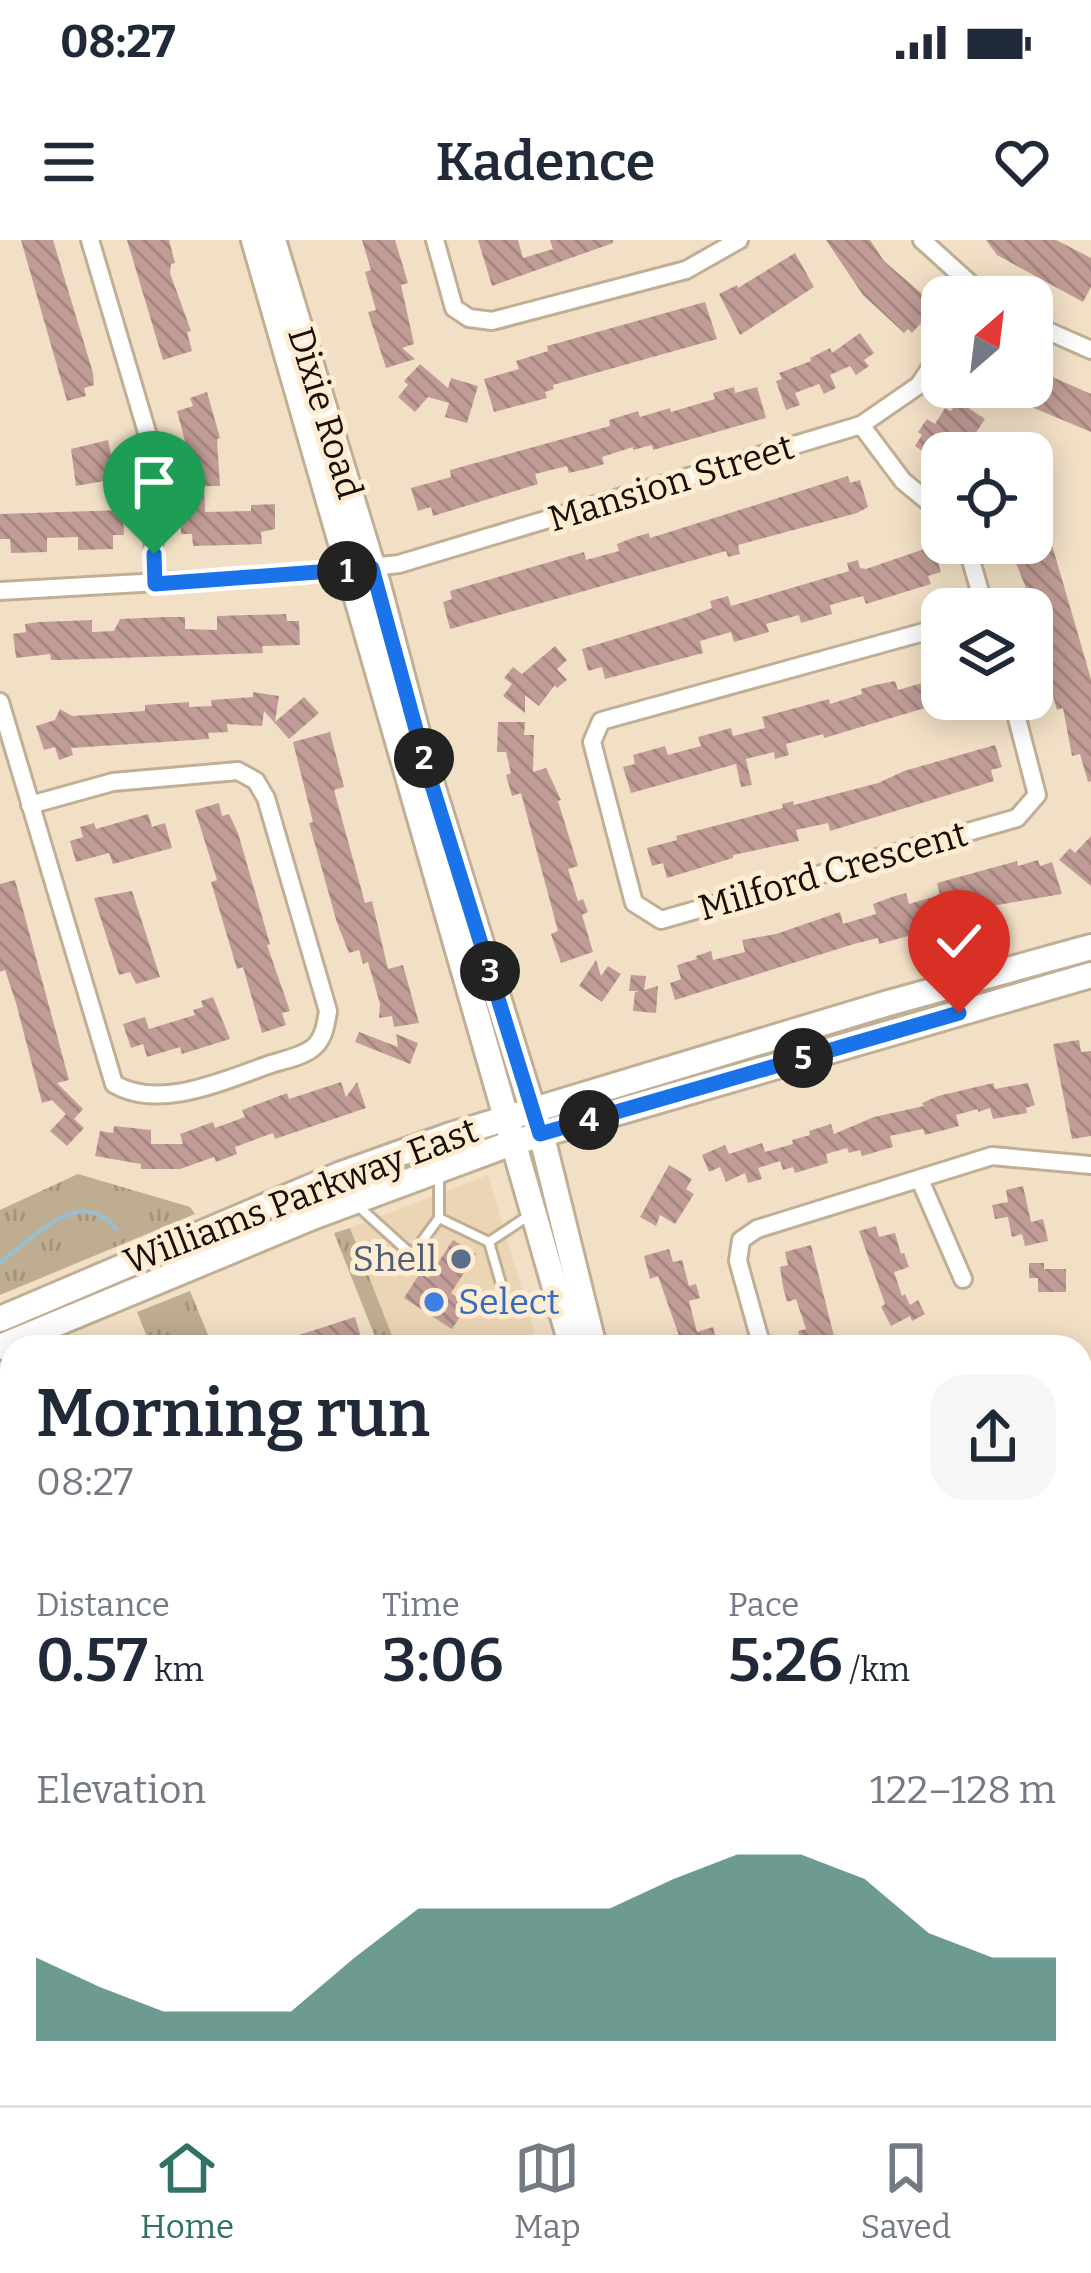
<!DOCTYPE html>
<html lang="en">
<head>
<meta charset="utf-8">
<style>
  :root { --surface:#fff; --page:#f6f6f7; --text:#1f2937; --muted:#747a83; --line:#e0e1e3; --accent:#307263 }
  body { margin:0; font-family:Bitter,serif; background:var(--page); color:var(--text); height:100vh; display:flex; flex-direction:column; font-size:45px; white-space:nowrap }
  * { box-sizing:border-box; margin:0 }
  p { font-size:39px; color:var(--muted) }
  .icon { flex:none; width:66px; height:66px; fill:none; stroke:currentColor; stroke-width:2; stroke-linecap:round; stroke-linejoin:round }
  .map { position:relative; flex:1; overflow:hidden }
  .side { position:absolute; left:0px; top:1095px; width:1092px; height:771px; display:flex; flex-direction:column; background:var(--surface); border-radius:36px 36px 0 0; box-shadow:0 6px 30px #0003 }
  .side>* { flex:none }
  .needle { width:78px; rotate:28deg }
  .fabs { position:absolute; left:921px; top:36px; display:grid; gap:24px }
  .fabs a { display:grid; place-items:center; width:132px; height:132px; border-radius:24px; background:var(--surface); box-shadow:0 6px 30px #0003; font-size:60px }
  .pin { position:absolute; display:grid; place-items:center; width:102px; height:102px; color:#fff; margin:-123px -51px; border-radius:50% 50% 50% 0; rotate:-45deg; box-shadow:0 0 12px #0007 }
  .pin .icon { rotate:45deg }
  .km { position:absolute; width:60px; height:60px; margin:-30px; border-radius:50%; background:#222; color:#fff; font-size:33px; line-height:60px; text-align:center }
  .round { display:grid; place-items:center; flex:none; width:126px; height:126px; border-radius:36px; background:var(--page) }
  .summary { display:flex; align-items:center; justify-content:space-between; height:204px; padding:0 36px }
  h1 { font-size:66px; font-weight:600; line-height:90px }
  .metrics { display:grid; grid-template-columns:repeat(3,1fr); gap:18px; height:204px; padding:12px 36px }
  .metrics div { display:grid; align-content:center }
  .metrics b { font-size:60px; font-weight:600 }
  .metrics small { font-size:33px; font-weight:400 }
  .metrics p { font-size:33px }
  .chart { height:336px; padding:24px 36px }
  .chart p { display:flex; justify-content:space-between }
  .chart svg { width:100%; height:216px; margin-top:12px; fill:var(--accent); opacity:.7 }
  .status { display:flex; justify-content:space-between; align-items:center; height:84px; padding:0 60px; background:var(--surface); direction:ltr }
  .status svg { height:33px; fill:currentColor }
  header { display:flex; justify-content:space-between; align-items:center; height:156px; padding:0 36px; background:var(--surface); font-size:54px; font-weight:600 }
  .menu { display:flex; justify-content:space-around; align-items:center; height:168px; border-top:3px solid var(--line); background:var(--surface); font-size:33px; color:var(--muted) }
  .menu a { display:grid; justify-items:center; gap:6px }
  .menu .active { color:var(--accent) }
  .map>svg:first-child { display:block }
  .built { fill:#ebd5b5 }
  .grass { fill:url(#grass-tufts) }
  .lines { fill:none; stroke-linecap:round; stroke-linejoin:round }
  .stream { stroke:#9abece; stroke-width:4.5 }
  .building { fill:url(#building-back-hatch) }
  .lane-casing { stroke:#c0af95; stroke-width:14 }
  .street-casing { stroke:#c0af95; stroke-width:22 }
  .secondary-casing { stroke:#c0af95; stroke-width:30 }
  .lane { stroke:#fff; stroke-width:8 }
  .street { stroke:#fff; stroke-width:16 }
  .secondary { stroke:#fff; stroke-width:24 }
  .route-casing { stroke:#fff; stroke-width:24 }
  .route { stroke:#1a73e8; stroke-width:15 }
  .service-dot { fill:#5c6f8a; stroke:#ffedd3; stroke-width:4.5 }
  .shop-dot { fill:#3f7fe0; stroke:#ffedd3; stroke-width:4.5 }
  .labels { text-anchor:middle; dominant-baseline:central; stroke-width:10; stroke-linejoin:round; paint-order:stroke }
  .street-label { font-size:36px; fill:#150f06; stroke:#ffedd3 }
  .service-label { font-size:36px; fill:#4e5e75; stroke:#ffedd3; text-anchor:end }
  .shop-label { font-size:36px; fill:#366cbe; stroke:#ffedd3; text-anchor:start }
</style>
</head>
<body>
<div class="status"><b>08:27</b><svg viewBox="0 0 49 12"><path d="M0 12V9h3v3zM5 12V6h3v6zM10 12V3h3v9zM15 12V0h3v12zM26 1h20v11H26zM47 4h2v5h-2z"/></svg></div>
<header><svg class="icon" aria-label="menu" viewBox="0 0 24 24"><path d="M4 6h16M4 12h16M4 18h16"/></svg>Kadence<svg class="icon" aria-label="heart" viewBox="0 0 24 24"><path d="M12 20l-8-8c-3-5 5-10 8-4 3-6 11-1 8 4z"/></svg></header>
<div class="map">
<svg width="1091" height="1865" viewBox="0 0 1091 1865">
  <defs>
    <pattern id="grass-tufts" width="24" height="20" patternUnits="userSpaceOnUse" patternTransform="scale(3)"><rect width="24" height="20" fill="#bfad91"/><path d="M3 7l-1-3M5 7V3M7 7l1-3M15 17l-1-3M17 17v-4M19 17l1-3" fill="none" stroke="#a3947c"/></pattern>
    <pattern id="building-back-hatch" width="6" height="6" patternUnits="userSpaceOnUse" patternTransform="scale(3)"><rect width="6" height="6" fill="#c19c96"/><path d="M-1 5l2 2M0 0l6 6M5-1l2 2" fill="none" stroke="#a58580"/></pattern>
  </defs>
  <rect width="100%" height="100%" fill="#f2e0c6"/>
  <polygon class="built" points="488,935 535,1093 494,1107 396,1106 350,988"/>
  <g class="grass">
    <polygon points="78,934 190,967 195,974 0,1055 0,970"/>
    <polygon points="350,988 396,1106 402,1107 379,1107 334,993"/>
    <polygon points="190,1051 213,1107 151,1107 137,1072"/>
    <polygon points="344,1854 485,1854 489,1865 343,1865"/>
  </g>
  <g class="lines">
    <g class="stream">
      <path d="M 0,1022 C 35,999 79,943 116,989"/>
      <polyline points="386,1865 390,1854"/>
    </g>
  </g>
  <g class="building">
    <polygon points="21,0 53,0 93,133 94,145 84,148 86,156 67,161"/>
    <polygon points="127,0 169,0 175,23 171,24 170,33 191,91 187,92 192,111 163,120"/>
    <polygon points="362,0 395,0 408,43 401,45 414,104 402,108 415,119 386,128 368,72 376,70 365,32 371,30"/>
    <polygon points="478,0 518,0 523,18 553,9 550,0 613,0 613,3 492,46"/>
    <polygon points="826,0 870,0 884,21 936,66 912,93 908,89 904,93 863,55"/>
    <polygon points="986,0 1056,0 1091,18 1091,47 1083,62 997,15"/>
    <polygon points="795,13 814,47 740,95 719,54 737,45 738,48"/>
    <polygon points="705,62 717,99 553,145 554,149 545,152 547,158 494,172 484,139 519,129 516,121 548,111 547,106"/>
    <polygon points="860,93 874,113 864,120 869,126 856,135 850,126 830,135 836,148 824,154 819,144 795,153 800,165 786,170 776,141 782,139 779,133 811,121 810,118 830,108 832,113"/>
    <polygon points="420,124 448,148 451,138 478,146 467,183 445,177 449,163 428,157 415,172 398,157 408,145 404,141"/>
    <polygon points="1032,128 1091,154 1091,192 1022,163 1020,166 987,147 1032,147"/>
    <polygon points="734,147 735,153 757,147 766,178 653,210 652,205 633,210 633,207 602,217 604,224 590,228 569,233 567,226 535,234 538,244 433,276 431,267 418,271 411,248 451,237 450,230 610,186 609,180 638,171 640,177 670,168 671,172 715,159 713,153"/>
    <polygon points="207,152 220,198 217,199 220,246 204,246 205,272 251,271 251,265 275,264 275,289 261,292 262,304 193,306 192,294 181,294 181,268 190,268 187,220 190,220 177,171 193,166 190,158"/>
    <polygon points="958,161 985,179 971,200 963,195 951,213 942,213 942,224 915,206 922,195 918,192 927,179 935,184 945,168 951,171"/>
    <polygon points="108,200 116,239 76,246 71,209"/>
    <polygon points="848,236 850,243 860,240 868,267 857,273 738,305 740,314 728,317 726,311 450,389 443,362 452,359 450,351 584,312 586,320 619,311 617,304 635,297 649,293 650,298"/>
    <polygon points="1033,257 1052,305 1091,439 1091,541 1088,542 1080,514 1072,516 1063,468 1057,470 1032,385 1032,363 1008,303 1032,303"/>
    <polygon points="123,270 124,295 113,295 113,309 78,310 78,297 47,298 47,312 11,313 10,299 0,299 0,274"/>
    <polygon points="933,306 941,332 928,336 931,344 866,364 863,356 848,360 830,365 832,374 801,383 799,375 766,384 769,392 734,402 731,392 700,401 703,413 605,439 602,427 588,431 582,409 687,377 712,368 710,361 728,356 731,366 849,331 847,323 858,320 860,328 866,329"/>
    <polygon points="286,374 287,381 299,381 300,405 262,406 263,413 58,420 51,420 50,414 16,418 13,394 26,392 25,384 40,382 92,380 92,392 114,391 120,379 166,377 185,377 185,389 217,390 217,376"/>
    <polygon points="555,406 567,420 557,429 567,440 557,448 555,445 539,466 525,455 525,473 503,456 512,444 504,438 513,427 522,434"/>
    <polygon points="940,425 942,463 824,498 823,494 786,504 789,515 775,519 774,512 746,519 752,545 741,547 736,524 631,553 623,527 635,524 633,515 665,506 668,515 701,506 698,497 731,488 733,496 765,488 762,477 829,459 830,464 862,454 861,449 875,445 895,441 898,450 929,441 926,429"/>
    <polygon points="253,452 279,456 275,482 304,457 319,473 289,499 264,471 262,486 227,484 228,492 208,493 209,499 71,508 73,515 59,520 55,507 44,510 36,486 55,480 60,469 72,476 145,471 145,465 189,462 189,467 212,466 211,460 253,457"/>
    <polygon points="498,482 525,482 524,495 534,495 533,532 546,528 561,560 558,561 578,626 568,629 578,661 583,659 588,672 582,675 593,712 561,723 551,694 558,691 521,553 512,556 506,535 511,533 506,512 497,512"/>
    <polygon points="330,492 344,547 334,550 365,663 372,661 388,729 403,725 419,783 394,787 392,776 379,778 380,764 368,722 363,724 359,710 349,713 337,683 309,583 313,582 293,502"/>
    <polygon points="995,505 1002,527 991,530 994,541 830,591 828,583 796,590 799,601 733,615 733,618 667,638 663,623 652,626 647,608 677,600 676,596 783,568 782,564 793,561 794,565 878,543 904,531"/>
    <polygon points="219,563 222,576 229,574 238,593 270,704 267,705 290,771 282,773 286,785 262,793 243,727 237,729 211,642 217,640 195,570"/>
    <polygon points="148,574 152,587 165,583 172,608 113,624 109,613 76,622 70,601 83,597 80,587 94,583 96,589"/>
    <polygon points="1091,596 1091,646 1059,620 1070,608 1075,613"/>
    <polygon points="1038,620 1040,626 1052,622 1062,654 967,670 917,685 919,693 879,704 878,698 854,704 675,760 670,743 681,739 677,725 697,719 696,716 711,711 713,720 745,712 742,700 776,694 840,672 843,684 876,674 873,664 892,657 906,653 909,664 940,655 937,643 1017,621 1018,626"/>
    <polygon points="15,640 69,840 57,843 83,869 74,879 84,888 67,906 50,891 66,874 52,860 42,863 16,763 5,730 0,732 0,644"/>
    <polygon points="132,651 160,737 136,744 130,732 119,735 94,658"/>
    <polygon points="596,720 601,736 608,726 621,734 602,762 579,746"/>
    <polygon points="631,735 646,736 644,750 658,746 656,773 633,771 635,752 639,751 629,751"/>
    <polygon points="213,757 230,799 182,814 180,807 147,817 143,804 131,808 123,784 145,777 149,789 195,775 193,770 203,767 201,761"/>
    <polygon points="359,792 398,807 396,794 418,803 410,824 355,802"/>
    <polygon points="1079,800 1081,812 1091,811 1091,896 1072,899 1053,804"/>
    <polygon points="341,842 346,857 357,842 366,868 275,899 273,893 235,907 237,914 216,922 214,917 180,929 141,929 141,924 95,916 100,891 113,893 114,886 151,890 151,904 183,904 180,894 213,882 215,888 245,877 242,870 287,853 289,859"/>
    <polygon points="993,843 995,849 1028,843 1035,865 1026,868 1027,873 993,879 990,868 978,872 978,869 956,875 959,886 925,895 923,889 890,896 893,907 862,916 860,910 849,913 847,908 826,914 828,923 795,933 793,927 783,930 780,921 758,928 762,939 748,943 745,933 726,942 720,927 709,932 702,915 725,905 729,914 762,903 765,912 793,904 792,900 810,895 809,891 831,884 834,894 874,877 924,866 922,863 938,856"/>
    <polygon points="669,925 692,939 686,949 694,954 675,984 660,975 656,986 640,977"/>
    <polygon points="1023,946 1031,982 1043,979 1048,1001 1025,1006 1022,994 1012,997 1008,977 995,979 992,965 1008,962 1006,950"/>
    <polygon points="876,986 879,997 895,993 901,1014 904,1013 909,1027 894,1032 902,1056 905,1054 910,1065 918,1060 925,1074 912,1081 910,1076 891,1086 881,1067 885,1064 859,991"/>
    <polygon points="453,1000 476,1014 451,1053 468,1065 452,1089 404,1058 420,1033 428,1038"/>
    <polygon points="811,1005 834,1096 835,1107 802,1107 798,1091 806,1089 796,1059 787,1062 783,1047 780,1027 788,1025 785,1012"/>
    <polygon points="669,1009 673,1022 682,1020 689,1046 696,1044 700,1058 689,1061 697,1092 713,1087 718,1107 683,1107 658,1036 650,1039 644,1016"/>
    <polygon points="1029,1023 1044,1023 1044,1029 1066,1029 1066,1052 1038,1052 1038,1038 1029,1038"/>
    <polygon points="355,1077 364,1107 268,1107 268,1105"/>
  </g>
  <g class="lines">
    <defs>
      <g id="lane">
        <polyline points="439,937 439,978"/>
        <polyline points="359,967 412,1015 439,978 489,1002 508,1068 557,1068"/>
        <polyline points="489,1002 531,974"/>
      </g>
      <g id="street">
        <polyline points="90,0 149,199 155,344"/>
        <polyline points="435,0 454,68 469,78 492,81 686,30 739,0"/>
        <polyline points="922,0 985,57"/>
        <polyline points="1032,84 1091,110"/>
        <polyline points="861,185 903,241 942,273"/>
        <polyline points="966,303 985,369"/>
        <polyline points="0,351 317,333 399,324 861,185 919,145 942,110"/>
        <polyline points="942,387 601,481 592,502 634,663 661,680 1017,578 1037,555 1012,459"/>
        <path d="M 0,462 L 114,844 C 160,871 225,840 271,824 C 284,820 305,816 315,806 C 324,797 326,784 328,771 L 266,558 L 256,541 L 238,531 L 113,542 L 30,565"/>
        <polyline points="920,940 963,1039"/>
        <polyline points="762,1107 738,1021 741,1000 757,989 992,916 1091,925"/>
        <polyline points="1080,1216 1091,1211"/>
        <polyline points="12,1273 4,1295 12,1316"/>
        <polyline points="1080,1470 1091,1466"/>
        <polyline points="0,1502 12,1493"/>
        <polyline points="0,1752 12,1744"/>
        <polyline points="1080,1784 1091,1769"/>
        <polyline points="627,1854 631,1865"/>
        <polyline points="238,1865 240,1854"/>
        <polyline points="1020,1865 1028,1854"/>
      </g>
      <g id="secondary">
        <polyline points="254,0 572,1107"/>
        <polyline points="273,0 378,345 426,526 545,909 594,1107"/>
        <polyline points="0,1079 339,935 451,895 885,764 1091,707"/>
        <polyline points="0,1107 315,976 512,903 1091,735"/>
        <polyline points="810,1854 813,1865"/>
      </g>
    </defs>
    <use href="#lane" class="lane-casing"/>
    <use href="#street" class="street-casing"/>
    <use href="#secondary" class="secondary-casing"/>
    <use href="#lane" class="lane"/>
    <use href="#street" class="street"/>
    <use href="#secondary" class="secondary"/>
  </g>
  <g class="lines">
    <defs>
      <polyline id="route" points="154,314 155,344 372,328 426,526 540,894 959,773"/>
    </defs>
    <use href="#route" class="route-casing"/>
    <use href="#route" class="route"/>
  </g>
  <circle class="service-dot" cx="461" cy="1019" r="12"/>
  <circle class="shop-dot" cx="434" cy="1062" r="12"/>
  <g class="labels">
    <g class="street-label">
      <text transform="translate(325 173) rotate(73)">Dixie Road</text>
      <text transform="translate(671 243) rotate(-17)">Mansion Street</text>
      <text transform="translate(833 631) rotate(-16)">Milford Crescent</text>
      <text transform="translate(301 956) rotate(-21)">Williams Parkway East</text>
    </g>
    <g class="service-label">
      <text x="437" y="1019">Shell</text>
    </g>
    <g class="shop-label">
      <text x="458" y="1062">Select</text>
    </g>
  </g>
</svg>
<div class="fabs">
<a><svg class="needle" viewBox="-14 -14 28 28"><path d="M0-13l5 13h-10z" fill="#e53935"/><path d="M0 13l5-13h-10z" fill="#747a83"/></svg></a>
<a><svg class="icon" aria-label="locate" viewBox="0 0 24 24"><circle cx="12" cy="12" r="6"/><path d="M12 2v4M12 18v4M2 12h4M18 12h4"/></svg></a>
<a><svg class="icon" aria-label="layers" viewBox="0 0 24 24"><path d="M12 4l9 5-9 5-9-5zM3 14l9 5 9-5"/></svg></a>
</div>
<div class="pin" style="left:154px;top:314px;background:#1e9e55"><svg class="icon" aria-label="arrive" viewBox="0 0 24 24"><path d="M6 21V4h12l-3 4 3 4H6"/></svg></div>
<div class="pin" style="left:959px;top:773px;background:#d93025"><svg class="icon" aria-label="check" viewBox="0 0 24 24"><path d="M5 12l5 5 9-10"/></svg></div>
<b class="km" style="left:347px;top:331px">1</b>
<b class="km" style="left:424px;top:518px">2</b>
<b class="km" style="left:490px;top:731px">3</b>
<b class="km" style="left:589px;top:880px">4</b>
<b class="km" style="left:803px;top:818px">5</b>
<section class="side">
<div class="summary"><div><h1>Morning run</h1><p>08:27</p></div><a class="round"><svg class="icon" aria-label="share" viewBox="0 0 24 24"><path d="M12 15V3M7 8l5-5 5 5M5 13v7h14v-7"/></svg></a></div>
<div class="metrics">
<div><p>Distance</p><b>0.57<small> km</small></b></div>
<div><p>Time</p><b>3:06</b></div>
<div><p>Pace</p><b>5:26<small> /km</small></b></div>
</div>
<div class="chart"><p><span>Elevation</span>122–128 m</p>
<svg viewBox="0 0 160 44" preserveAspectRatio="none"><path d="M0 44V27L10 33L20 38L30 38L40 38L50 27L60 17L70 17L80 17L90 17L100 11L110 6L120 6L130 11L140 22L150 27L160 27V44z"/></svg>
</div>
</section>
</div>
<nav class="menu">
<a class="active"><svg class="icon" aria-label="home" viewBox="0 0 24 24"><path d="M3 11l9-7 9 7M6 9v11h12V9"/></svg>Home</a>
<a><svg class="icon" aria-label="map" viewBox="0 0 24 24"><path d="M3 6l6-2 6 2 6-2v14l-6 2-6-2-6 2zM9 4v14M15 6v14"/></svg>Map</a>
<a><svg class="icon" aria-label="saved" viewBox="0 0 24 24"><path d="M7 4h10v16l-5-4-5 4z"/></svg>Saved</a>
</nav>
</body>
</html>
